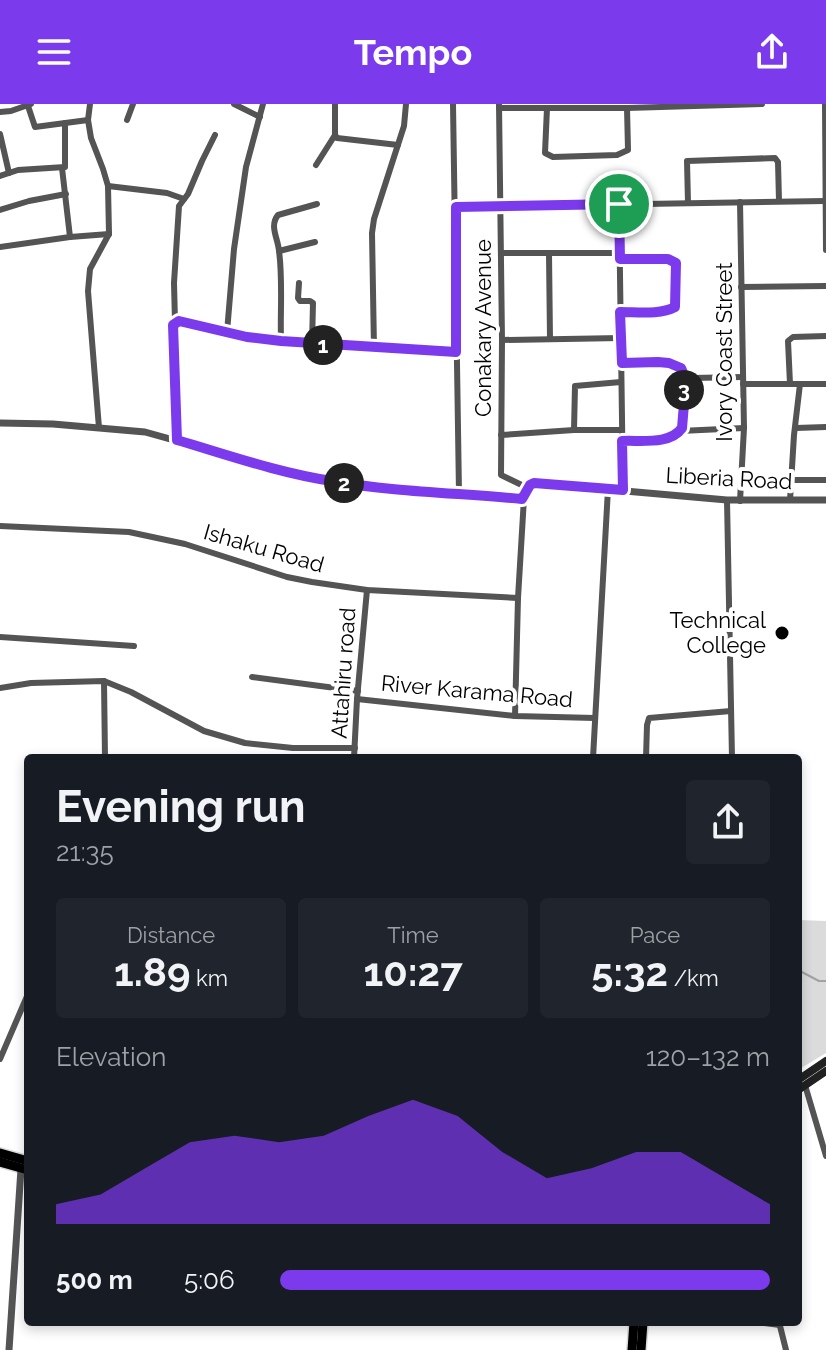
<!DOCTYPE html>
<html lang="en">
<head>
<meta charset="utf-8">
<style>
  :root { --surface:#171b24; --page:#20242c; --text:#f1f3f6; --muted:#9ea1a6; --accent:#7c3aed }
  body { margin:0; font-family:Raleway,sans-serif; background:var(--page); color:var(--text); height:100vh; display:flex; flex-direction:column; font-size:30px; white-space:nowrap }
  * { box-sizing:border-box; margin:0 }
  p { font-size:26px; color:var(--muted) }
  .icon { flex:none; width:44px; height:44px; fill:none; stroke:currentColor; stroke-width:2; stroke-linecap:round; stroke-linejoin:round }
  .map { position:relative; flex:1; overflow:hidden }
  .sheet { position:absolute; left:24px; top:650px; width:778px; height:572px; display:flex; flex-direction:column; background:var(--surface); border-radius:8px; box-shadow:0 4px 12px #0003 }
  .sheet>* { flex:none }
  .pin { position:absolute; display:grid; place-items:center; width:68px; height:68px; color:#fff; margin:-34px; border:4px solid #fff; border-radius:50%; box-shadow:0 2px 8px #0007 }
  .km { position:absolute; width:40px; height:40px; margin:-20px; border-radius:50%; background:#222; color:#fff; font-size:22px; line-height:40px; text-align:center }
  .round { display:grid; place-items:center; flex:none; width:84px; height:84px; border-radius:8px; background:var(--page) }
  .overview { display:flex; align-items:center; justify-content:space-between; height:136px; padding:0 32px }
  h1 { font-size:44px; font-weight:700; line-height:60px }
  .stats { display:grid; grid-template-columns:repeat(3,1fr); gap:12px; height:136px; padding:8px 32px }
  .stats div { display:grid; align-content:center; border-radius:8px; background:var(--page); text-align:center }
  .stats b { font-size:40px; font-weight:700 }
  .stats small { font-size:22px; font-weight:400 }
  .stats p { font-size:22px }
  .chart { height:224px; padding:16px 32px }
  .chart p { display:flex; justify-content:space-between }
  .chart svg { width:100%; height:144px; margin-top:8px; fill:var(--accent); opacity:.7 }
  ul { padding:0 32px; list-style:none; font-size:26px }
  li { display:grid; grid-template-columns:128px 96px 1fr; align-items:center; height:60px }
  li i { height:20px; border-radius:10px; background:var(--accent) }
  header { display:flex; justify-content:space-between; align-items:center; height:104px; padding:0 32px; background:var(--accent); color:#fff; font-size:36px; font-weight:700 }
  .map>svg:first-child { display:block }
  .green { fill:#dbdbdb }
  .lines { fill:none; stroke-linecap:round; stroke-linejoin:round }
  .stream { stroke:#a2a2a2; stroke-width:2 }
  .primary-casing { stroke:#dbdbdb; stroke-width:12 }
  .minor { stroke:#545454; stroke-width:6 }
  .tertiary { stroke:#545454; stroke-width:7 }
  .secondary { stroke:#212121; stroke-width:8 }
  .primary { stroke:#000; stroke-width:9 }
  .route-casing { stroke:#fff; stroke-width:16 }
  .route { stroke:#7c3aed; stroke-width:10 }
  .poi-dot { fill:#000; stroke:#fff; stroke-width:3 }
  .labels { text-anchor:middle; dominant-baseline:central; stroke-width:8; stroke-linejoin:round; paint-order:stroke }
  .street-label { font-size:22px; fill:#000; stroke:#fff }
  .poi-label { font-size:22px; fill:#000; stroke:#fff; text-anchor:end }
</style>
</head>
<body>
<header><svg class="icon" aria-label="menu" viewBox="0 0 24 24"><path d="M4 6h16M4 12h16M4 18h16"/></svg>Tempo<svg class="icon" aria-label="share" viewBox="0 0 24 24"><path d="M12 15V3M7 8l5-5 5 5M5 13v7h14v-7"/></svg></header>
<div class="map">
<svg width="826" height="1246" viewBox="0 0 826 1246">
  <rect width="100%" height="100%" fill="#fff"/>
  <polygon class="green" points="798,816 826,817 826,949 798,966"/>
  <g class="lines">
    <polyline class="stream" points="798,866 819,877 826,877"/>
    <defs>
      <g id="primary">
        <polyline points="0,1049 28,1057"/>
        <polyline points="0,1058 28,1066"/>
        <polyline points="632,1246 634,1218"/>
        <polyline points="641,1246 643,1218"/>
      </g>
    </defs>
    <use href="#primary" class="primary-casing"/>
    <g class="minor">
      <polyline points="90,0 88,16 91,34 103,65 108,82 109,130 90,165 88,187 99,324"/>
      <polyline points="234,0 260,13"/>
      <polyline points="335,0 335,31 337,34 398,41"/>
      <polyline points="453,0 459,389"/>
      <polyline points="499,0 502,236 501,371 528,384"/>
      <polyline points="825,0 826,146"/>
      <polyline points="28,2 35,23 88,16"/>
      <polyline points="499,4 627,4 762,0"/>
      <polyline points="547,4 545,49 553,53 617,51 628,46 627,4"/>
      <polyline points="0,8 11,7 31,0"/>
      <polyline points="127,16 133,0"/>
      <polyline points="0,30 9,69"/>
      <polyline points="316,61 335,31"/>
      <polyline points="62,64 70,133"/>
      <polyline points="0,72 18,66 65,63 65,19"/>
      <polyline points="108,82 167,89 184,95"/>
      <polyline points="688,99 687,57 775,54 778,58 779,97"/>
      <polyline points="619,100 623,386"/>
      <polyline points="456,103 825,97"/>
      <polyline points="0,106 29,97 66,90"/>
      <polyline points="0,143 70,133 109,130"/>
      <polyline points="279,147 315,138"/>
      <polyline points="501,149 620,149"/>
      <polyline points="549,150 550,235"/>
      <path d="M 620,155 L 668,155 L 676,159 L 675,203 C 661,212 638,208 620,208"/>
      <polyline points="299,179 298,194 300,197 310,197 313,199 312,240"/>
      <polyline points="741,183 826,182"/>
      <polyline points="175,218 174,179 179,102 188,90 202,57 215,31"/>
      <polyline points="227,228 234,145 246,63 263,0"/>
      <polyline points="502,236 621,234"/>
      <path d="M 281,237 C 280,209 283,175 279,147 C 278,134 269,122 278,111 L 317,100"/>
      <polyline points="374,244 372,129 374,115 404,22 406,0"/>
      <polyline points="622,259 658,258 669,259 681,264 686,276"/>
      <polyline points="743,280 826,280"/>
      <polyline points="790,280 788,237 793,233 826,232"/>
      <polyline points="796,324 826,323"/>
      <polyline points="574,326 575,282 621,278"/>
      <polyline points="680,327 682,324 686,276 692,274 743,273"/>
      <polyline points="501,331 574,326 622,326"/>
      <polyline points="177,336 173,221 179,217 247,233 281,237 456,248"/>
      <path d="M 622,337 C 641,336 666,340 680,327 L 744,324"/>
      <polyline points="792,376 826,376"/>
      <polyline points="727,396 732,654"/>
      <polyline points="790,396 794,331 800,280"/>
      <polyline points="740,397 744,324 740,98"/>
      <polyline points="0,422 129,428 185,440 287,473 312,478 367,486 518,494"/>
      <polyline points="0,533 134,542"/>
      <polyline points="252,573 358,587"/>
      <polyline points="104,577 105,654"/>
      <polyline points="0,584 31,579 104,577 131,588 204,627 245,639 293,644 355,644"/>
      <polyline points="357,595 515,612 595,614"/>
      <polyline points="515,612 518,494 524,394"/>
      <polyline points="354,654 357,595 367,486"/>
      <polyline points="593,654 608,385"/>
      <polyline points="646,654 647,621 649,614 731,607"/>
      <polyline points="0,955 28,890"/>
      <polyline points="805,981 826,1052"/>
      <polyline points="755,1218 780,1221"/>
      <polyline points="779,1218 786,1246"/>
    </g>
    <g class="tertiary">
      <polyline points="0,319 53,320 145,328 282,366 331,377 522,395 528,384 534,379 727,396 826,396"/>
      <polyline points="9,1246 21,1065"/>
    </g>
    <g class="secondary">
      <polyline points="798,976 826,957"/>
      <polyline points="798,986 826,967"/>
    </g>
    <use href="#primary" class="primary"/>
  </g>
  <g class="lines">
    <defs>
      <path id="route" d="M 619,100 L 620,155 L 668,155 L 676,159 L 675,203 C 660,211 638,208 620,208 L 622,259 L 658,258 L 669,259 L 681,264 L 686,276 L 682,324 C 670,341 641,336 622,337 L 623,386 L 534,379 L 530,381 L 522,395 C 459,389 394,388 332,377 C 279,369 228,351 177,336 L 173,221 L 179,217 L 247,233 L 281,237 L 456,248 L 456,103 Z"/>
    </defs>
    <use href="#route" class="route-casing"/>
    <use href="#route" class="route"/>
  </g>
  <circle class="poi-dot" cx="782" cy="529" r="8"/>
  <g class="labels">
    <g class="street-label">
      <text transform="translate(483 224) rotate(-90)">Conakary Avenue</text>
      <text transform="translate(724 248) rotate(-90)">Ivory Coast Street</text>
      <text transform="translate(729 374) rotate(3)">Liberia Road</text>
      <text transform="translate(264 444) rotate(16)">Ishaku Road</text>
      <text transform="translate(343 569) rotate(-86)">Attahiru road</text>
      <text transform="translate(477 587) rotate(5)">River Karama Road</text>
    </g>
    <g class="poi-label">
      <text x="766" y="516">Technical<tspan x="766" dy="25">College</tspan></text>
    </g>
  </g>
</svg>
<div class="pin" style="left:619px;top:100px;background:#1e9e55"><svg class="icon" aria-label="arrive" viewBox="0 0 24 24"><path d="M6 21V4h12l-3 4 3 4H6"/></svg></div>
<b class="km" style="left:323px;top:241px">1</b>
<b class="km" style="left:344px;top:379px">2</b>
<b class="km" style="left:684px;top:286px">3</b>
<section class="sheet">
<div class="overview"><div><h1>Evening run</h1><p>21:35</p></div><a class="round"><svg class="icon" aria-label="share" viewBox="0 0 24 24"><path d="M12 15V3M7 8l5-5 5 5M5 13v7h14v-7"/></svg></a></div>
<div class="stats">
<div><p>Distance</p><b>1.89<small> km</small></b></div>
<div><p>Time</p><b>10:27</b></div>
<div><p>Pace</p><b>5:32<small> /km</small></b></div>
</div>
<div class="chart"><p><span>Elevation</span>120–132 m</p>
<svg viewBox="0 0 160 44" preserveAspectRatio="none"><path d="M0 44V38L10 35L20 27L30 19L40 17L50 19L60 17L70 11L80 6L90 11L100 22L110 30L120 27L130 22L140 22L150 30L160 38V44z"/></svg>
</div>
<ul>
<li><b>500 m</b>5:06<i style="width:100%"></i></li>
</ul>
</section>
</div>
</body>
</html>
